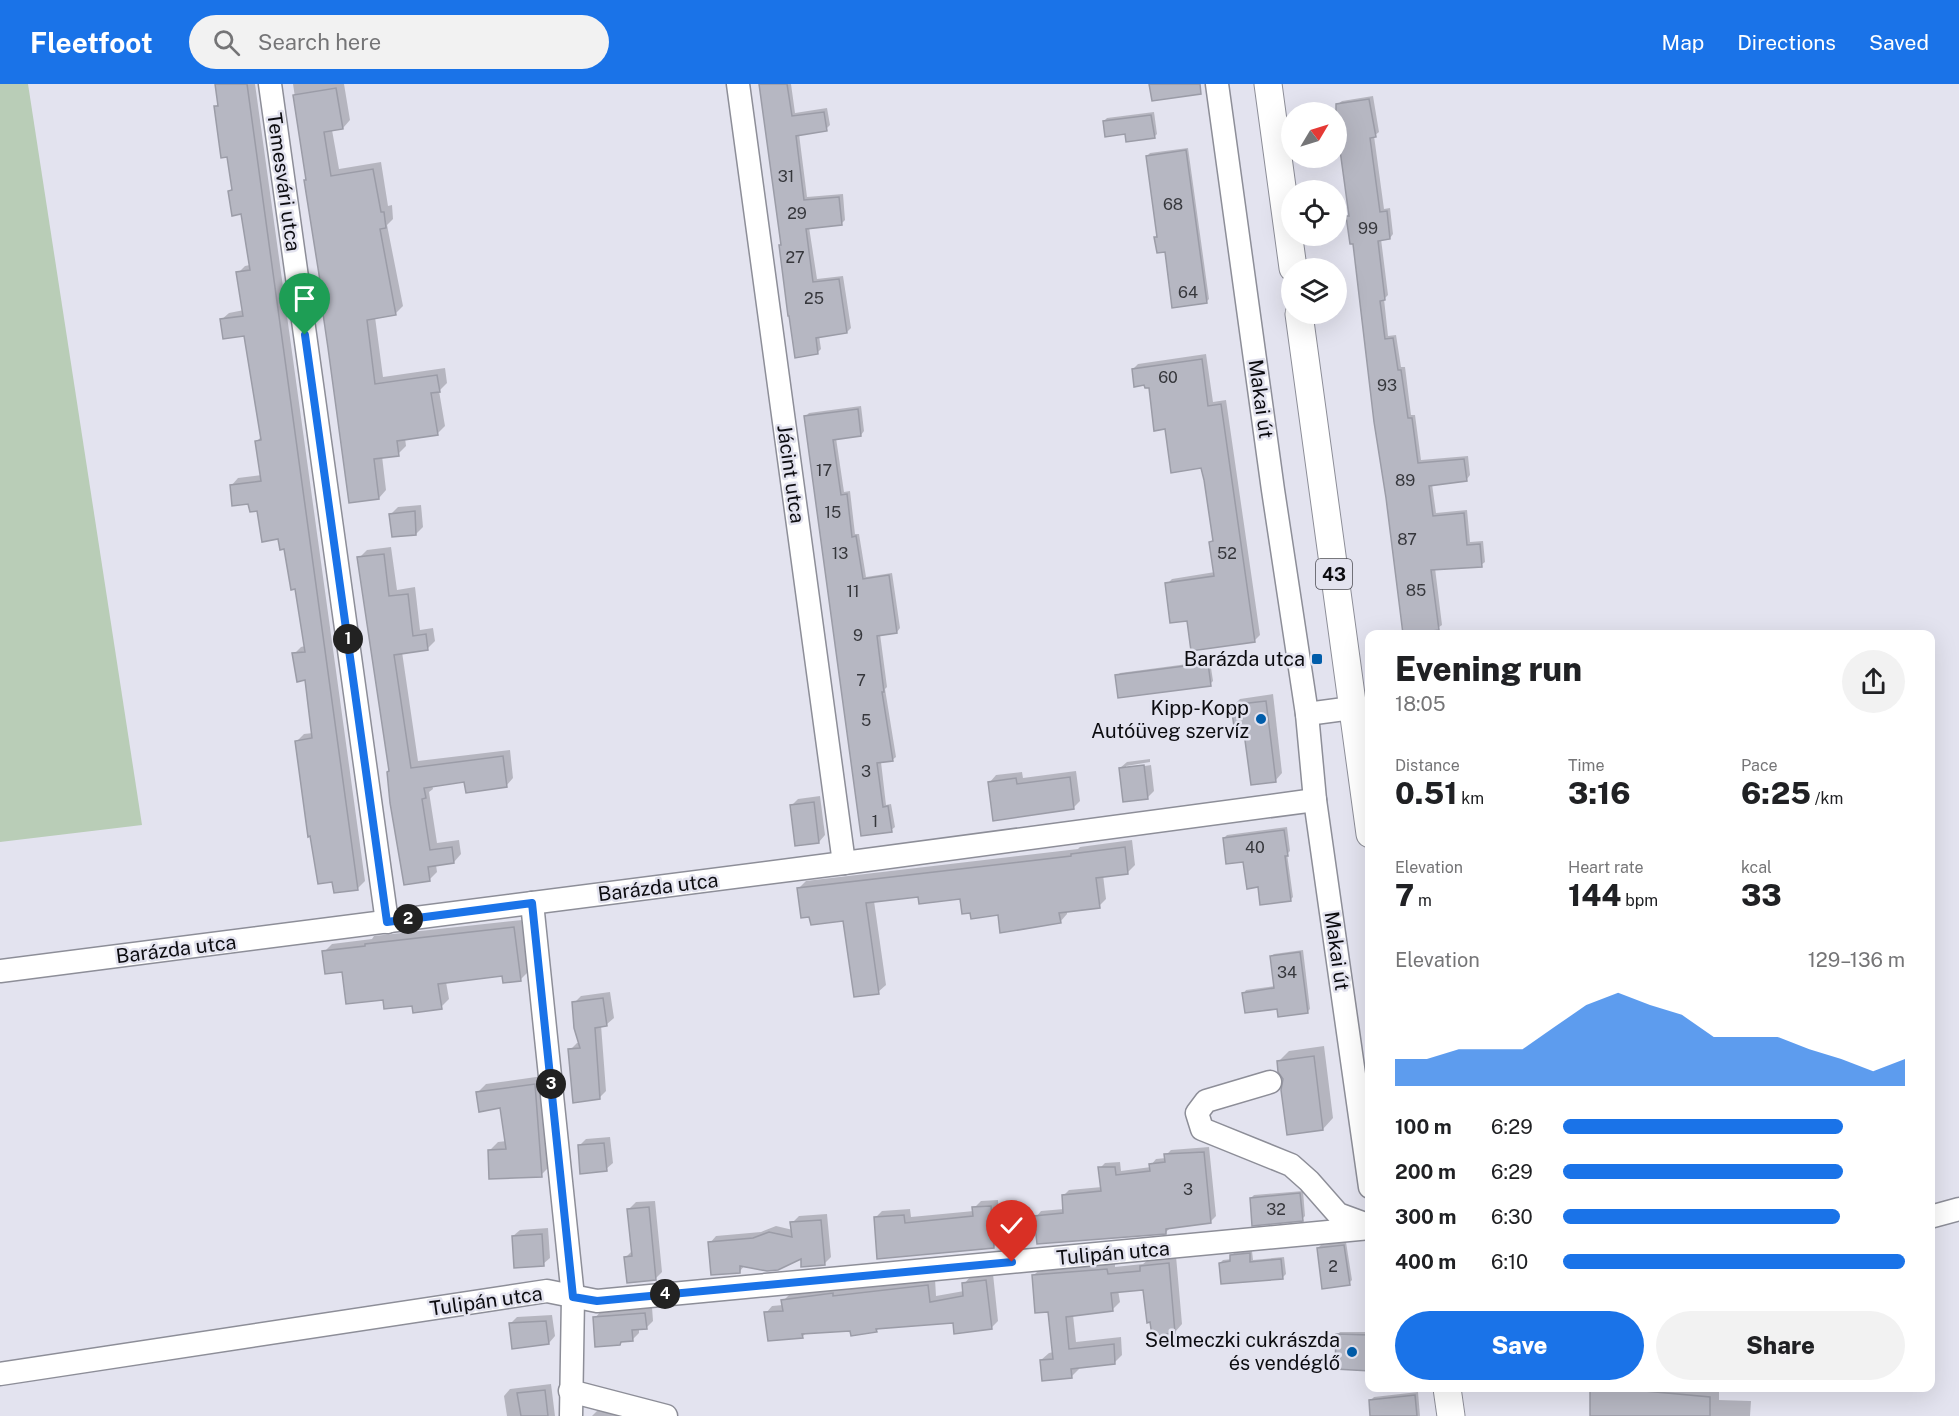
<!DOCTYPE html>
<html lang="en">
<head>
<meta charset="utf-8">
<style>
  :root { --surface:#fff; --page:#f2f2f2; --text:#202124; --muted:#757577; --accent:#1a73e8 }
  body { margin:0; font-family:"Public Sans",sans-serif; background:var(--page); color:var(--text); height:100vh; display:flex; flex-direction:column; font-size:22px; white-space:nowrap }
  * { box-sizing:border-box; margin:0 }
  p { font-size:20px; color:var(--muted) }
  .icon { flex:none; width:33px; height:33px; fill:none; stroke:currentColor; stroke-width:2; stroke-linecap:round; stroke-linejoin:round }
  .map { position:relative; flex:1; overflow:hidden }
  .drawer { position:absolute; left:1365px; top:546px; width:570px; height:762px; display:flex; flex-direction:column; background:var(--surface); border-radius:12px; box-shadow:0 6px 24px #0002 }
  .drawer>* { flex:none }
  .needle { width:39px; rotate:52deg }
  .buttons { position:absolute; left:1281px; top:18px; display:grid; gap:12px }
  .buttons a { display:grid; place-items:center; width:66px; height:66px; border-radius:50%; background:var(--surface); box-shadow:0 6px 24px #0002; font-size:30px }
  .pin { position:absolute; display:grid; place-items:center; width:51px; height:51px; color:#fff; margin:-62px -26px; border-radius:50% 50% 50% 0; rotate:-45deg; box-shadow:0 0 6px #0007 }
  .pin .icon { rotate:45deg }
  .km { position:absolute; width:30px; height:30px; margin:-15px; border-radius:50%; background:#222; color:#fff; font-size:16px; line-height:30px; text-align:center }
  .round { display:grid; place-items:center; flex:none; width:63px; height:63px; border-radius:32px; background:var(--page) }
  .overview { display:flex; align-items:center; justify-content:space-between; height:102px; padding:0 30px }
  h1 { font-size:33px; font-weight:800; line-height:45px }
  .stats { display:grid; grid-template-columns:repeat(3,1fr); gap:9px; height:102px; padding:6px 30px }
  .stats div { display:grid; align-content:center }
  .stats b { font-size:30px; font-weight:800 }
  .stats small { font-size:16px; font-weight:400 }
  .stats p { font-size:16px }
  .chart { height:168px; padding:12px 30px }
  .chart p { display:flex; justify-content:space-between }
  .chart svg { width:100%; height:108px; margin-top:6px; fill:var(--accent); opacity:.7 }
  .button { display:flex; gap:12px; margin-top:auto; padding:12px 30px }
  .button a { flex:1; height:69px; border-radius:36px; background:var(--accent); color:#fff; font-size:24px; font-weight:800; line-height:69px; text-align:center }
  .button a+a { background:var(--page); color:var(--text) }
  ul { padding:0 30px; list-style:none; font-size:20px }
  li { display:grid; grid-template-columns:96px 72px 1fr; align-items:center; height:45px }
  li i { height:15px; border-radius:8px; background:var(--accent) }
  header { display:flex; align-items:center; gap:36px; box-sizing:border-box; height:84px; padding:0 30px; background:var(--accent); color:#fff }
  header strong { font-size:28px }
  nav { display:flex; gap:33px; margin-inline-start:auto; font-size:21px }
  .search { width:420px; height:54px; background:var(--page); display:flex; align-items:center; gap:15px; box-sizing:border-box; padding:0 21px; border-radius:33px; color:var(--muted); font-size:22px }
  .map>svg:first-child { display:block }
  .green { fill:#b9cdb7 }
  .shadow { fill:#0003 }
  .building { fill:#b6b7c2; stroke:#9b9ca7; stroke-width:1.5 }
  .lines { fill:none; stroke-linecap:round; stroke-linejoin:round }
  .minor-casing { stroke:#8d8e98; stroke-width:25 }
  .major-casing { stroke:#8d8e98; stroke-width:29 }
  .minor { stroke:#fff; stroke-width:22 }
  .major { stroke:#fff; stroke-width:27 }
  .route-casing { stroke:#fff; stroke-width:12 }
  .route { stroke:#1a73e8; stroke-width:8 }
  .poi-dot { fill:#015daa; stroke:#e3e3ef; stroke-width:2 }
  .labels { text-anchor:middle; dominant-baseline:central; stroke-width:5; stroke-linejoin:round; paint-order:stroke }
  .number-label { font-size:16px; fill:#36373c }
  .shield { fill:#e3e3ef; stroke:#4c4c53; stroke-width:1.5 }
  .shield-label { font-size:18px; font-weight:bold; fill:#0c0c10 }
  .street-label { font-size:20px; fill:#0c0c10; stroke:#e3e3ef }
  .poi-label { font-size:20px; fill:#0c0c10; stroke:#e3e3ef; text-anchor:end }
</style>
</head>
<body>
<header>
<strong>Fleetfoot</strong>
<div class="search"><svg class="icon" aria-label="search" viewBox="0 0 24 24"><circle cx="10" cy="10" r="6"/><path d="M15 15l6 6"/></svg>Search here</div>
<nav><a>Map</a><a>Directions</a><a>Saved</a></nav>
</header>
<div class="map">
<svg width="1959" height="1332" viewBox="0 0 1959 1332">
  <rect width="100%" height="100%" fill="#e3e3ef"/>
  <polygon class="green" points="0,0 28,0 142,741 0,758"/>
  <g class="shadow">
    <polygon points="216,0 255,0 365,797 358,804 297,657 304,650 313,649 306,595 294,570 301,563 305,562 296,503 285,464 259,425 231,402 238,394 262,391 257,357 262,352 245,250 221,236 229,229 244,226 238,189 245,182 250,181 242,129 229,107 233,104 228,72 215,23 219,19"/>
    <polygon points="293,0 344,0 350,36 343,44 332,46 339,85 381,78 388,122 392,121 393,135 387,141 403,222 395,230 375,233 383,293 445,284 447,299 439,307 445,342 437,350 405,354 406,362 398,370 382,372 386,406 379,414 326,221"/>
    <polygon points="761,0 791,0 795,29 827,24 830,41 826,45 799,50 807,113 843,110 845,136 841,140 809,143 817,195 843,192 851,244 847,248 819,252 821,265 817,269 771,66"/>
    <polygon points="1373,12 1379,48 1374,52 1384,125 1390,124 1393,150 1390,154 1381,155 1388,211 1384,215 1388,252 1396,251 1401,283 1405,283 1411,331 1415,331 1421,376 1468,372 1470,391 1467,395 1432,400 1436,429 1467,426 1470,458 1483,457 1485,478 1481,481 1435,484 1442,541 1436,545 1437,550 1405,550 1354,158 1348,133 1350,131 1338,20 1342,17"/>
    <polygon points="1154,28 1157,50 1154,53 1127,49 1104,37 1107,34"/>
    <polygon points="1188,64 1209,215 1206,218 1156,154 1159,151 1147,72 1150,69"/>
    <polygon points="1206,270 1213,318 1226,316 1260,551 1255,556 1192,565 1189,535 1167,500 1172,495 1215,488 1211,458 1214,455 1203,383 1166,343 1150,302 1133,285 1138,280"/>
    <polygon points="861,322 864,347 861,351 836,354 844,408 850,407 855,450 859,450 866,493 892,489 900,544 897,548 880,550 887,603 885,605 896,673 892,676 881,678 886,721 891,720 895,743 891,746 862,751 805,333 809,329"/>
    <polygon points="421,421 423,443 416,450 391,430 398,423"/>
    <polygon points="391,463 397,506 415,503 420,546 433,544 435,557 428,564 402,568 418,677 510,666 513,694 506,702 465,696 432,701 433,705 429,708 437,759 459,756 461,770 454,778 436,781 437,788 429,796 390,686 359,474 367,466"/>
    <polygon points="1210,577 1213,597 1210,600 1117,592 1120,589"/>
    <polygon points="1273,610 1282,689 1275,697 1233,622 1240,615"/>
    <polygon points="1150,675 1150,678 1126,682 1126,685 1151,681 1154,707 1147,714 1120,684 1127,678"/>
    <polygon points="1076,687 1080,717 1073,724 990,698 996,691 1022,688 1023,694"/>
    <polygon points="820,712 825,751 819,758 791,722 798,715"/>
    <polygon points="1287,743 1290,767 1287,770 1293,813 1290,816 1259,801 1245,776 1224,754 1227,751"/>
    <polygon points="1132,756 1135,781 1128,788 1103,791 1106,815 1099,822 1067,826 1067,830 1060,838 1000,830 962,813 919,811 874,817 886,901 878,908 844,835 798,805 806,797 1078,765 1080,763"/>
    <polygon points="522,836 528,888 520,896 503,890 446,898 449,915 441,923 384,915 343,887 324,868 332,860 372,855 374,852"/>
    <polygon points="1303,866 1310,925 1307,928 1278,923 1244,909 1246,906 1275,902 1271,872 1274,870"/>
    <polygon points="610,908 614,934 607,940 601,941 606,1007 599,1014 570,966 577,959 580,959 574,919 581,912"/>
    <polygon points="1324,962 1333,1034 1323,1045 1285,994 1279,977 1289,967"/>
    <polygon points="543,992 550,1082 541,1091 489,1067 498,1058 507,1057 501,1022 477,1009 486,1000"/>
    <polygon points="610,1053 613,1079 606,1085 579,1062 586,1055"/>
    <polygon points="1209,1063 1216,1132 1210,1138 1171,1143 1166,1148 1036,1133 1041,1127 1064,1125 1063,1112 1069,1106 1102,1103 1100,1084 1105,1079 1120,1078 1121,1087 1151,1083 1151,1081 1156,1075 1166,1074 1166,1071 1171,1066"/>
    <polygon points="1303,1107 1305,1132 1302,1135 1251,1114 1254,1111"/>
    <polygon points="998,1116 1000,1156 994,1163 876,1133 882,1127 910,1125 911,1133 974,1127 974,1124 981,1117"/>
    <polygon points="655,1117 662,1188 655,1195 626,1173 633,1166 629,1125 636,1118"/>
    <polygon points="827,1130 831,1173 825,1179 802,1173 745,1181 740,1187 710,1159 716,1152 761,1148 776,1142 793,1146 792,1139 799,1132"/>
    <polygon points="548,1144 550,1174 543,1180 513,1152 520,1146"/>
    <polygon points="1346,1158 1352,1196 1349,1199 1318,1164 1321,1161"/>
    <polygon points="1252,1167 1253,1176 1284,1173 1286,1190 1283,1193 1220,1179 1223,1176 1232,1175 1231,1172 1234,1169"/>
    <polygon points="1176,1172 1182,1240 1175,1248 1144,1205 1118,1206 1120,1218 1112,1226 1073,1231 1076,1258 1121,1253 1122,1271 1114,1279 1078,1283 1079,1285 1071,1293 1041,1276 1049,1269 1054,1268 1049,1226 1033,1192 1041,1184 1115,1178 1115,1183 1143,1180 1149,1175"/>
    <polygon points="993,1190 998,1237 991,1244 954,1237 879,1244 876,1247 852,1245 807,1248 802,1253 766,1229 772,1222 783,1221 783,1217 790,1210 839,1203 840,1206 935,1195 936,1212 964,1207 964,1200 970,1193"/>
    <polygon points="652,1223 653,1237 646,1244 639,1244 639,1249 633,1255 623,1256 620,1260 595,1234 601,1227"/>
    <polygon points="552,1231 555,1252 549,1259 510,1240 517,1233"/>
    <polygon points="1340,1248 1370,1248 1370,1285 1337,1251"/>
    <polygon points="551,1300 555,1332 507,1332 504,1312 510,1305"/>
    <polygon points="1508,1304 1530,1304 1528,1306 1508,1305"/>
    <polygon points="1647,1304 1719,1304 1719,1316 1751,1317 1750,1332 1592,1332 1643,1307"/>
    <polygon points="1418,1308 1420,1332 1372,1332 1371,1316 1374,1313"/>
    <polygon points="599,1325 637,1332 592,1332"/>
  </g>
  <g class="building">
    <polygon points="215,0 247,0 358,806 334,809 332,798 318,800 310,752 308,753 295,657 312,654 305,596 297,598 292,569 305,568 295,505 291,506 284,465 280,466 278,455 262,458 257,427 250,428 248,420 232,422 230,401 261,397 255,357 261,356 244,252 223,255 220,235 243,232 236,188 250,186 241,130 232,132 228,107 232,106 227,73 221,74 214,22 218,22"/>
    <polygon points="759,0 787,0 792,32 824,28 827,47 796,52 804,116 839,113 842,141 806,145 813,198 839,195 847,249 816,254 818,270 795,274 789,232 788,232 779,161 781,161"/>
    <polygon points="1149,0 1200,0 1201,10 1152,17"/>
    <polygon points="336,4 343,45 324,48 331,92 373,85 381,128 384,128 386,144 380,145 396,231 367,236 375,300 437,291 440,308 431,309 438,351 397,357 399,372 374,375 379,415 349,419 328,264 322,223 324,222 304,96 306,96 293,11"/>
    <polygon points="1369,15 1376,53 1370,54 1380,128 1387,127 1390,155 1378,157 1385,216 1380,217 1385,255 1393,254 1398,286 1401,286 1408,334 1412,334 1418,379 1464,375 1467,397 1429,402 1433,432 1464,429 1467,461 1480,460 1482,483 1431,486 1439,546 1433,547 1433,550 1403,550 1386,414 1374,338 1353,160 1350,160 1346,132 1349,132 1339,59 1336,60 1336,20"/>
    <polygon points="1151,31 1155,54 1126,58 1125,50 1105,53 1103,37"/>
    <polygon points="1186,66 1207,219 1172,224 1165,168 1157,169 1154,153 1157,153 1146,72"/>
    <polygon points="1202,275 1208,322 1221,320 1255,558 1191,567 1187,537 1170,539 1165,499 1214,492 1209,458 1213,457 1204,396 1201,384 1171,389 1165,345 1154,347 1149,304 1145,304 1144,301 1134,303 1132,285"/>
    <polygon points="858,325 861,352 833,356 841,411 847,410 852,453 856,452 863,495 889,491 897,549 877,552 884,608 882,608 893,677 877,679 883,723 888,722 892,748 861,752 804,332"/>
    <polygon points="415,427 416,451 392,453 389,430"/>
    <polygon points="384,470 389,512 408,510 413,552 426,550 428,566 394,571 411,684 503,672 507,703 466,709 464,698 424,704 426,714 422,715 430,766 452,763 454,779 428,783 430,797 404,801 390,719 387,688 389,687 357,473"/>
    <polygon points="1208,579 1211,602 1118,614 1115,591"/>
    <polygon points="1266,617 1276,698 1251,701 1244,649 1235,650 1231,621"/>
    <polygon points="1144,681 1148,715 1123,718 1119,684"/>
    <polygon points="1070,693 1074,725 993,737 988,698 1016,694 1017,700"/>
    <polygon points="814,718 819,759 795,762 790,721"/>
    <polygon points="1284,746 1288,772 1285,772 1291,817 1260,821 1258,803 1247,805 1243,778 1226,780 1223,754"/>
    <polygon points="1125,763 1128,790 1096,794 1100,824 1059,829 1061,839 1000,849 998,831 971,835 970,829 962,830 960,815 919,820 918,813 866,819 879,910 854,913 843,837 811,841 809,833 801,834 797,804 1071,772 1071,770"/>
    <polygon points="514,843 521,897 503,899 502,892 438,900 442,925 413,929 412,922 384,925 383,916 346,920 342,888 325,890 322,867 365,862 365,860"/>
    <polygon points="1300,868 1308,929 1278,933 1277,925 1245,929 1242,909 1274,904 1270,872"/>
    <polygon points="603,914 607,942 595,944 600,1015 573,1019 568,965 580,964 574,944 572,918"/>
    <polygon points="1314,972 1323,1046 1287,1051 1281,1006 1283,995 1278,988 1277,977"/>
    <polygon points="535,1000 542,1093 489,1095 488,1066 506,1065 500,1024 479,1028 476,1008"/>
    <polygon points="604,1059 607,1087 580,1090 578,1061"/>
    <polygon points="1204,1068 1211,1139 1166,1145 1166,1150 1037,1160 1034,1132 1063,1129 1062,1111 1101,1107 1098,1083 1115,1083 1116,1091 1150,1087 1149,1080 1165,1078 1164,1070"/>
    <polygon points="1300,1109 1303,1137 1252,1142 1250,1114"/>
    <polygon points="991,1122 994,1164 877,1175 874,1133 904,1131 905,1139 973,1132 972,1123"/>
    <polygon points="649,1123 656,1196 627,1199 624,1173 632,1172 627,1125"/>
    <polygon points="821,1136 825,1181 801,1183 801,1175 778,1186 767,1187 740,1182 740,1189 711,1191 708,1158 753,1154 769,1148 792,1153 790,1138"/>
    <polygon points="542,1150 544,1182 514,1184 512,1152"/>
    <polygon points="1344,1161 1350,1201 1322,1205 1317,1164"/>
    <polygon points="1250,1169 1250,1178 1281,1175 1283,1195 1221,1200 1219,1179 1230,1177 1230,1171"/>
    <polygon points="1169,1179 1175,1249 1152,1252 1150,1238 1147,1239 1143,1206 1111,1209 1113,1227 1066,1233 1069,1265 1114,1260 1115,1280 1071,1285 1072,1294 1042,1297 1040,1276 1053,1275 1048,1228 1035,1229 1032,1191 1107,1185 1108,1190 1140,1187 1140,1182"/>
    <polygon points="986,1196 992,1245 954,1250 953,1239 876,1245 877,1248 851,1252 850,1247 802,1250 803,1254 768,1257 764,1228 783,1227 781,1216 833,1209 833,1212 928,1201 930,1218 963,1212 962,1199"/>
    <polygon points="645,1229 647,1245 632,1246 633,1257 621,1258 620,1261 595,1263 593,1233"/>
    <polygon points="546,1237 549,1260 512,1265 509,1239"/>
    <polygon points="1336,1250 1370,1251 1370,1287 1335,1285"/>
    <polygon points="1590,1304 1623,1304 1623,1305 1710,1313 1710,1332 1590,1332"/>
    <polygon points="545,1306 548,1332 521,1332 517,1309"/>
    <polygon points="1415,1311 1417,1332 1370,1332 1369,1316"/>
  </g>
  <g class="lines">
    <defs>
      <g id="minor">
        <polyline points="270,0 387,838"/>
        <polyline points="738,0 844,779"/>
        <polyline points="1217,0 1273,406 1307,630 1315,716 1370,1103"/>
        <polyline points="1307,630 1352,624"/>
        <polyline points="532,819 573,1213 571,1332"/>
        <polyline points="0,887 844,779 1315,716"/>
        <polyline points="1270,998 1206,1017 1197,1029 1202,1045 1291,1081 1309,1097 1338,1130 1368,1141"/>
        <polyline points="1930,1133 1959,1125"/>
        <polyline points="0,1290 547,1207 597,1217 1370,1144"/>
        <polyline points="570,1307 666,1332"/>
      </g>
      <g id="major">
        <polyline points="1268,0 1293,184"/>
        <polyline points="1299,230 1370,750"/>
        <polyline points="1447,1304 1451,1332"/>
      </g>
    </defs>
    <use href="#minor" class="minor-casing"/>
    <use href="#major" class="major-casing"/>
    <use href="#minor" class="minor"/>
    <use href="#major" class="major"/>
  </g>
  <g class="lines">
    <defs>
      <polyline id="route" points="305,251 387,838 532,819 573,1213 597,1217 1012,1178"/>
    </defs>
    <use href="#route" class="route-casing"/>
    <use href="#route" class="route"/>
  </g>
  <g class="poi-dot">
    <rect x="1311" y="569" width="12" height="12" rx="3"/>
    <circle cx="1261" cy="635" r="6"/>
    <circle cx="1352" cy="1268" r="6"/>
  </g>
  <g class="labels">
    <g class="number-label">
      <text x="786" y="92">31</text>
      <text x="1173" y="120">68</text>
      <text x="797" y="129">29</text>
      <text x="1368" y="144">99</text>
      <text x="795" y="173">27</text>
      <text x="1188" y="208">64</text>
      <text x="814" y="214">25</text>
      <text x="1168" y="293">60</text>
      <text x="1387" y="301">93</text>
      <text x="824" y="386">17</text>
      <text x="1405" y="396">89</text>
      <text x="833" y="428">15</text>
      <text x="1407" y="455">87</text>
      <text x="840" y="469">13</text>
      <text x="1227" y="469">52</text>
      <text x="1416" y="506">85</text>
      <text x="853" y="507">11</text>
      <text x="858" y="551">9</text>
      <text x="861" y="596">7</text>
      <text x="866" y="636">5</text>
      <text x="866" y="687">3</text>
      <text x="875" y="737">1</text>
      <text x="1255" y="763">40</text>
      <text x="1287" y="888">34</text>
      <text x="1188" y="1105">3</text>
      <text x="1276" y="1125">32</text>
      <text x="1333" y="1182">2</text>
    </g>
    <rect class="shield" x="1316" y="475" width="36" height="30" rx="4.5"/>
    <g class="shield-label">
      <text x="1334" y="490">43</text>
    </g>
    <g class="street-label">
      <text transform="translate(284 98) rotate(82)">Temesvári utca</text>
      <text transform="translate(1261 315) rotate(82)">Makai út</text>
      <text transform="translate(791 390) rotate(82)">Jácint utca</text>
      <text transform="translate(658 803) rotate(-7)">Barázda utca</text>
      <text transform="translate(176 865) rotate(-7)">Barázda utca</text>
      <text transform="translate(1337 867) rotate(82)">Makai út</text>
      <text transform="translate(1113 1169) rotate(-5)">Tulipán utca</text>
      <text transform="translate(486 1217) rotate(-8)">Tulipán utca</text>
    </g>
    <g class="poi-label">
      <text x="1305" y="575">Barázda utca</text>
      <text x="1249" y="624">Kipp-Kopp<tspan x="1249" dy="23">Autóüveg szervíz</tspan></text>
      <text x="1340" y="1256">Selmeczki cukrászda<tspan x="1340" dy="23">és vendéglő</tspan></text>
    </g>
  </g>
</svg>
<div class="buttons">
<a><svg class="needle" viewBox="-14 -14 28 28"><path d="M0-13l5 13h-10z" fill="#e53935"/><path d="M0 13l5-13h-10z" fill="#757577"/></svg></a>
<a><svg class="icon" aria-label="locate" viewBox="0 0 24 24"><circle cx="12" cy="12" r="6"/><path d="M12 2v4M12 18v4M2 12h4M18 12h4"/></svg></a>
<a><svg class="icon" aria-label="layers" viewBox="0 0 24 24"><path d="M12 4l9 5-9 5-9-5zM3 14l9 5 9-5"/></svg></a>
</div>
<div class="pin" style="left:305px;top:251px;background:#1e9e55"><svg class="icon" aria-label="arrive" viewBox="0 0 24 24"><path d="M6 21V4h12l-3 4 3 4H6"/></svg></div>
<div class="pin" style="left:1012px;top:1178px;background:#d93025"><svg class="icon" aria-label="check" viewBox="0 0 24 24"><path d="M5 12l5 5 9-10"/></svg></div>
<b class="km" style="left:348px;top:555px">1</b>
<b class="km" style="left:408px;top:835px">2</b>
<b class="km" style="left:551px;top:1000px">3</b>
<b class="km" style="left:665px;top:1210px">4</b>
<section class="drawer">
<div class="overview"><div><h1>Evening run</h1><p>18:05</p></div><a class="round"><svg class="icon" aria-label="share" viewBox="0 0 24 24"><path d="M12 15V3M7 8l5-5 5 5M5 13v7h14v-7"/></svg></a></div>
<div class="stats">
<div><p>Distance</p><b>0.51<small> km</small></b></div>
<div><p>Time</p><b>3:16</b></div>
<div><p>Pace</p><b>6:25<small> /km</small></b></div>
</div>
<div class="stats">
<div><p>Elevation</p><b>7<small> m</small></b></div>
<div><p>Heart rate</p><b>144<small> bpm</small></b></div>
<div><p>kcal</p><b>33</b></div>
</div>
<div class="chart"><p><span>Elevation</span>129–136 m</p>
<svg viewBox="0 0 160 44" preserveAspectRatio="none"><path d="M0 44V33L10 33L20 29L30 29L40 29L50 20L60 11L70 6L80 11L90 15L100 24L110 24L120 24L130 29L140 33L150 38L160 33V44z"/></svg>
</div>
<ul>
<li><b>100 m</b>6:29<i style="width:82%"></i></li>
<li><b>200 m</b>6:29<i style="width:82%"></i></li>
<li><b>300 m</b>6:30<i style="width:81%"></i></li>
<li><b>400 m</b>6:10<i style="width:100%"></i></li>
</ul>
<div class="button"><a>Save</a><a>Share</a></div>
</section>
</div>
</body>
</html>
